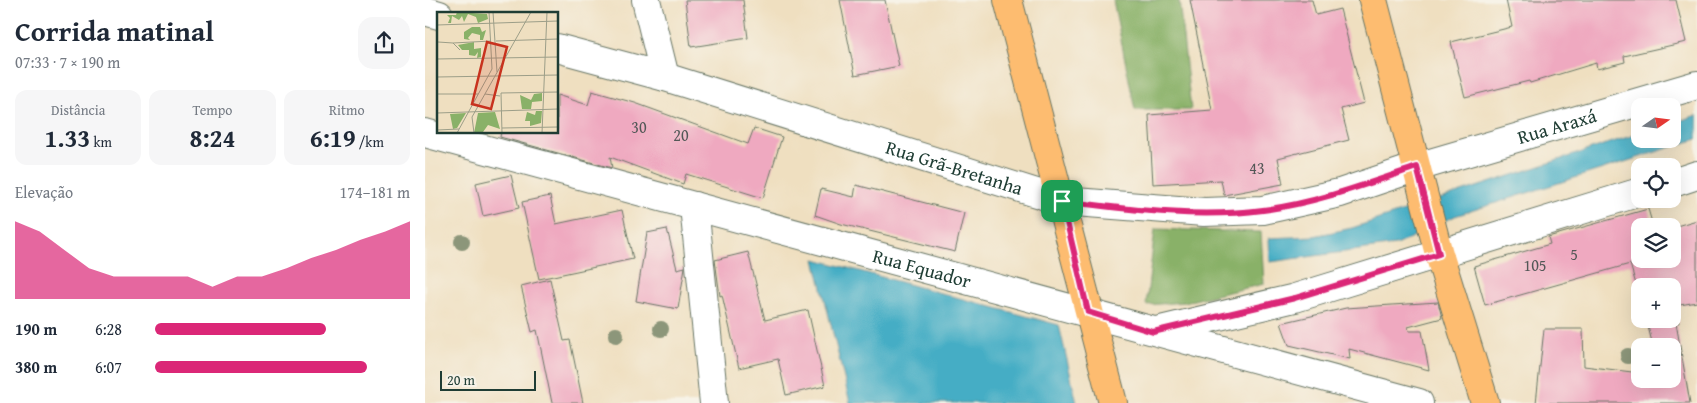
<!DOCTYPE html>
<html lang="pt">
<head>
<meta charset="utf-8">
<style>
  :root { --surface:#fff; --page:#f6f6f7; --text:#1f2937; --muted:#747a83; --accent:#db2777 }
  body { margin:0; font-family:"Gentium Book Plus",serif; background:var(--page); color:var(--text); height:100vh; display:flex; flex-direction:column; font-size:19px; white-space:nowrap }
  * { box-sizing:border-box; margin:0 }
  p { font-size:16px; color:var(--muted) }
  .icon { flex:none; width:28px; height:28px; fill:none; stroke:currentColor; stroke-width:2; stroke-linecap:round; stroke-linejoin:round }
  .map { position:relative; flex:1; overflow:hidden }
  .sheet { display:flex; flex-direction:column; background:var(--surface); width:425px }
  .sheet>* { flex:none }
  .needle { width:32px; rotate:76deg }
  .tools { position:absolute; left:1206px; top:98px; display:grid; gap:10px }
  .tools a { display:grid; place-items:center; width:50px; height:50px; border-radius:10px; background:var(--surface); box-shadow:0 5px 20px #0002; font-size:25px }
  .scale { position:absolute; left:15px; bottom:12px; width:96px; box-sizing:border-box; padding-left:5px; border:2px solid #1f3d34; border-top:0; font-size:14px; line-height:18px; white-space:nowrap; color:#1f3d34; -webkit-text-stroke:4px #f7f3e8; paint-order:stroke }
  .pin { position:absolute; display:grid; place-items:center; width:42px; height:42px; color:#fff; margin:-21px; border-radius:10px; box-shadow:0 2px 8px #0006 }
  .round { display:grid; place-items:center; flex:none; width:52px; height:52px; border-radius:15px; background:var(--page) }
  .summary { display:flex; align-items:center; justify-content:space-between; height:85px; padding:0 15px }
  h1 { font-size:28px; font-weight:600; line-height:38px }
  .figures { display:grid; grid-template-columns:repeat(3,1fr); gap:8px; height:85px; padding:5px 15px }
  .figures div { display:grid; align-content:center; border-radius:12px; background:var(--page); text-align:center }
  .figures b { font-size:25px; font-weight:600 }
  .figures small { font-size:14px; font-weight:400 }
  .figures p { font-size:14px }
  .chart { height:140px; padding:10px 15px }
  .chart p { display:flex; justify-content:space-between }
  .chart svg { width:100%; height:90px; margin-top:5px; fill:var(--accent); opacity:.7 }
  ul { padding:0 15px; list-style:none; font-size:16px }
  li { display:grid; grid-template-columns:80px 60px 1fr; align-items:center; height:38px }
  li i { height:12px; border-radius:6px; background:var(--accent) }
  main { display:flex; flex:1; min-height:0 }
  .map>svg:first-child { display:block }
  .forest { fill:#89b168; stroke:#54774e }
  .water { fill:#45adc5; stroke:#32757c }
  .building { fill:#efa9c0 }
  .lines { fill:none; stroke-linecap:round; stroke-linejoin:round }
  .minor-casing { stroke:#687665; stroke-width:30 }
  .major-casing { stroke:#687665; stroke-width:30 }
  .minor { stroke:#fff; stroke-width:28 }
  .major { stroke:#fdbc6f; stroke-width:28 }
  .tree { fill:#8c967a }
  .route-casing { stroke:#fff; stroke-width:10 }
  .route { stroke:#db2777; stroke-width:6 }
  .labels { text-anchor:middle; dominant-baseline:central; stroke-width:5; stroke-linejoin:round; paint-order:stroke }
  .number-label { font-size:16px; fill:#535857 }
  .street-label { font-size:19px; fill:#1f3d34; stroke:#f7f3e8 }
  .inset-road { fill:none; stroke:#9c9e88; stroke-width:1 }
  .view { fill:#c8321e; fill-opacity:0.15; stroke:#c8321e; stroke-width:2.5 }
  .inset-edge { fill:none; stroke:#1f3d34; stroke-width:2.5 }
</style>
</head>
<body>
<main>
<section class="sheet">
<div class="summary"><div><h1>Corrida matinal</h1><p>07:33 · 7 × 190 m</p></div><a class="round"><svg class="icon" aria-label="share" viewBox="0 0 24 24"><path d="M12 15V3M7 8l5-5 5 5M5 13v7h14v-7"/></svg></a></div>
<div class="figures">
<div><p>Distância</p><b>1.33<small> km</small></b></div>
<div><p>Tempo</p><b>8:24</b></div>
<div><p>Ritmo</p><b>6:19<small> /km</small></b></div>
</div>
<div class="chart"><p><span>Elevação</span>174–181 m</p>
<svg viewBox="0 0 160 44" preserveAspectRatio="none"><path d="M0 44V6L10 11L20 20L30 29L40 33L50 33L60 33L70 33L80 38L90 33L100 33L110 29L120 24L130 20L140 15L150 11L160 6V44z"/></svg>
</div>
<ul>
<li><b>190 m</b>6:28<i style="width:67%"></i></li>
<li><b>380 m</b>6:07<i style="width:83%"></i></li>
</ul>
</section>
<div class="map">
<svg width="1272" height="403" viewBox="0 0 1272 403">
  <rect width="100%" height="100%" fill="#f7f3e8"/>
  <filter id="ink" filterUnits="userSpaceOnUse"><feTurbulence type="fractalNoise" baseFrequency=".02" numOctaves="2"/><feDisplacementMap in="SourceGraphic" scale="10" xChannelSelector="R" yChannelSelector="G"/><feConvolveMatrix kernelMatrix="1 2 1 2 8 2 1 2 1" color-interpolation-filters="sRGB"/></filter>
  <filter id="wash" filterUnits="userSpaceOnUse"><feTurbulence type="fractalNoise" baseFrequency=".0096" numOctaves="4" result="noise"/><feDisplacementMap in="SourceGraphic" scale="20" xChannelSelector="R" yChannelSelector="G"/><feGaussianBlur stdDeviation="1.12" result="paint"/><feColorMatrix in="noise" values="0 0 0 0 0 0 0 0 0 0 0 0 0 0 0 0 0 1.4 0 .05"/><feComposite in="paint" operator="in"/></filter>
  <g filter="url(#wash)">
    <rect width="100%" height="100%" fill="#efdfc0"/>
    <g class="forest">
      <polygon points="688,0 754,0 766,110 710,110"/>
      <polygon points="730,229 836,232 839,284 760,302 721,305"/>
    </g>
    <g class="water">
      <polygon points="1272,115 1272,139 1030,216 971,245 845,262 844,238 889,236 927,228 1215,133 1215,139 1248,139 1248,123"/>
      <polygon points="390,259 634,325 652,403 425,403"/>
    </g>
    <g id="blocks">
      <g class="building">
        <polygon points="260,0 318,0 323,38 266,47"/>
        <polygon points="415,0 460,0 474,66 430,75"/>
        <polygon points="765,0 887,0 891,15 915,9 939,103 916,109 924,140 853,158 858,184 799,195 796,180 728,184 724,115 787,110"/>
        <polygon points="1081,0 1251,0 1261,42 1199,56 1200,62 1172,69 1171,63 1105,83 1104,81 1040,97 1026,42 1087,27"/>
        <polygon points="167,91 210,103 323,144 329,128 357,137 338,198 261,174 258,184 185,157 187,168 75,137 76,132 132,132 132,95 163,105"/>
        <polygon points="86,175 94,208 58,216 51,183"/>
        <polygon points="431,185 539,213 530,252 416,224 390,215 396,189 429,197"/>
        <polygon points="125,196 131,224 197,210 208,259 114,279 97,202"/>
        <polygon points="1223,209 1228,226 1215,226 1215,259 1248,259 1248,227 1272,220 1272,302 1249,306 1254,323 1251,323 1265,403 1111,403 1119,329 1158,329 1159,366 1215,373 1215,379 1248,379 1248,346 1228,346 1221,319 1248,319 1248,286 1215,286 1215,298 1205,264 1060,305 1049,266 1125,244 1123,237"/>
        <polygon points="242,229 252,269 260,267 253,309 211,301 222,233"/>
        <polygon points="323,252 340,320 383,310 400,386 361,395 353,359 314,368 297,295 295,296 290,260"/>
        <polygon points="125,279 139,341 145,340 158,403 127,403 112,330 107,332 96,286"/>
        <polygon points="1013,302 1017,318 983,327 984,331 997,331 1004,370 924,349 925,359 864,345 856,323 921,308"/>
      </g>
    </g>
  </g>
  <g filter="url(#ink)">
    <use href="#blocks" fill-opacity="0" stroke="#687665" stroke-width="1"/>
    <g class="lines">
      <defs>
        <g id="minor">
          <polyline points="221,0 240,77"/>
          <polyline points="0,11 14,15"/>
          <path id="s1" d="M 132,48 L 240,77 L 637,201 L 779,212 L 838,210 L 915,193 L 992,167 L 1272,85"/>
          <path id="s2" d="M 0,133 L 994,403"/>
          <polyline points="1248,183 1272,175"/>
          <polyline points="269,206 289,403"/>
          <polyline points="731,331 870,298 1215,192"/>
        </g>
        <g id="major">
          <polyline points="583,0 688,403"/>
          <polyline points="948,0 1014,254 1060,403"/>
        </g>
      </defs>
      <use href="#minor" class="minor-casing"/>
      <use href="#major" class="major-casing"/>
      <use href="#minor" class="minor"/>
      <use href="#major" class="major"/>
    </g>
    <g class="tree">
      <circle cx="37" cy="242" r="8"/>
      <circle cx="236" cy="329" r="8"/>
      <circle cx="191" cy="335" r="8"/>
      <circle cx="1203" cy="356" r="8"/>
    </g>
  </g>
  <g class="lines" filter="url(#ink)">
    <defs>
      <path id="route" d="M 992,167 L 1014,254 L 870,298 L 728,332 L 663,312 L 637,201 C 702,209 772,219 838,210 C 891,203 942,184 992,167 Z"/>
    </defs>
    <use href="#route" class="route-casing"/>
    <use href="#route" class="route"/>
  </g>
  <g class="labels">
    <g class="number-label">
      <text x="214" y="127">30</text>
      <text x="256" y="135">20</text>
      <text x="832" y="168">43</text>
      <text x="1149" y="254">5</text>
      <text x="1110" y="265">105</text>
    </g>
    <g class="street-label">
      <text stroke="none"><textPath href="#s1" startOffset="1035">Rua Araxá</textPath></text>
      <text stroke="none"><textPath href="#s1" startOffset="415">Rua Grã-Bretanha</textPath></text>
      <text stroke="none"><textPath href="#s2" startOffset="515">Rua Equador</textPath></text>
    </g>
  </g>
  <g transform="translate(12 12)">
    <rect width="121" height="121" fill="#efdfc0"/>
    <path d="M 20,0 L 50,2 L 51,7 L 41,11 L 39,5 L 31,2 L 27,10 L 25,4 L 22,8 L 15,4 L 14,11 L 11,11 L 13,6 L 10,3 L 19,3 ZM 35,15 L 43,15 L 45,20 L 49,18 L 46,28 L 43,28 L 43,23 L 35,21 L 31,26 L 33,28 L 27,27 L 27,20 ZM 37,30 L 37,37 L 44,36 L 44,45 L 40,46 L 41,40 L 38,44 L 32,43 L 32,38 L 25,38 L 21,33 ZM 105,81 L 105,89 L 95,90 L 94,97 L 85,97 L 83,83 L 94,88 L 97,82 ZM 99,99 L 105,99 L 104,111 L 93,114 L 93,109 L 88,109 L 90,100 L 98,103 ZM 58,100 L 63,117 L 51,113 L 46,120 L 37,121 L 41,101 ZM 29,101 L 20,116 L 16,117 L 13,102 Z" fill="#89b168"/>
    <path class="inset-road" d="M 56,0 L 60,60M 0,13 L 121,9M 59,29 L 121,27M 1,30 L 16,31 L 23,38M 16,31 L 54,29M 0,47 L 121,45M 0,65 L 121,63M 0,70 L 0,13M 0,82 L 41,82M 48,82 L 63,84M 0,101 L 121,97M 65,116 L 121,115M 0,118 L 22,117M 20,121 L 55,57 L 52,0M 37,121 L 35,105 L 94,0M 65,121 L 64,81 L 121,80M 105,121 L 110,0"/>
    <path class="view" d="M 50,30 L 70,35 L 54,97 L 35,92 Z"/>
    <rect width="121" height="121" class="inset-edge"/>
  </g>
</svg>
<div class="tools">
<a><svg class="needle" viewBox="-14 -14 28 28"><path d="M0-13l5 13h-10z" fill="#e53935"/><path d="M0 13l5-13h-10z" fill="#747a83"/></svg></a>
<a><svg class="icon" aria-label="locate" viewBox="0 0 24 24"><circle cx="12" cy="12" r="6"/><path d="M12 2v4M12 18v4M2 12h4M18 12h4"/></svg></a>
<a><svg class="icon" aria-label="layers" viewBox="0 0 24 24"><path d="M12 4l9 5-9 5-9-5zM3 14l9 5 9-5"/></svg></a>
<a>+</a>
<a>−</a>
</div>
<div class="scale">20 m</div>
<div class="pin" style="left:637px;top:201px;background:#1e9e55"><svg class="icon" aria-label="arrive" viewBox="0 0 24 24"><path d="M6 21V4h12l-3 4 3 4H6"/></svg></div>
</div>
</main>
</body>
</html>
